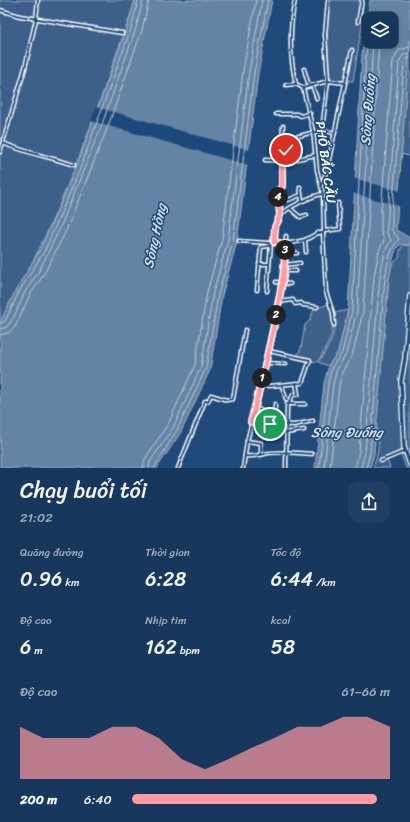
<!DOCTYPE html>
<html lang="vi">
<head>
<meta charset="utf-8">
<style>
  :root { --surface:#17385c; --page:#203f62; --text:#f1f3f6; --muted:#9eacbb; --line:#365272; --accent:#ff9aa2 }
  body { margin:0; font-family:Sriracha,sans-serif; background:var(--page); color:var(--text); height:100vh; display:flex; flex-direction:column; font-size:15px; white-space:nowrap }
  * { box-sizing:border-box; margin:0 }
  p { font-size:13px; color:var(--muted) }
  .icon { flex:none; width:22px; height:22px; fill:none; stroke:currentColor; stroke-width:2; stroke-linecap:round; stroke-linejoin:round }
  .map { position:relative; height:468px; overflow:hidden }
  .sheet { display:flex; flex-direction:column; background:var(--surface); flex:1 }
  .sheet>* { flex:none }
  .controls { position:absolute; left:362px; top:12px; display:grid; gap:8px }
  .controls a { display:grid; place-items:center; width:36px; height:36px; border-radius:8px; background:var(--surface); box-shadow:0 2px 6px #0003,0 0 0 1px var(--line); font-size:20px }
  .pin { position:absolute; display:grid; place-items:center; width:34px; height:34px; color:#fff; margin:-17px; border:2px solid #fff; border-radius:50%; box-shadow:0 1px 4px #0007 }
  .km { position:absolute; width:20px; height:20px; margin:-10px; border-radius:50%; background:#222; color:#fff; font-size:11px; line-height:20px; text-align:center }
  .round { display:grid; place-items:center; flex:none; width:42px; height:42px; border-radius:12px; background:var(--page) }
  .summary { display:flex; align-items:center; justify-content:space-between; height:68px; padding:0 20px }
  h1 { font-size:22px; font-weight:600; line-height:30px }
  .stats { display:grid; grid-template-columns:repeat(3,1fr); gap:6px; height:68px; padding:4px 20px }
  .stats div { display:grid; align-content:center }
  .stats b { font-size:20px; font-weight:600 }
  .stats small { font-size:11px; font-weight:400 }
  .stats p { font-size:11px }
  .chart { height:112px; padding:8px 20px }
  .chart p { display:flex; justify-content:space-between }
  .chart svg { width:100%; height:72px; margin-top:4px; fill:var(--accent); opacity:.7 }
  ul { padding:0 20px; list-style:none; font-size:13px }
  li { display:grid; grid-template-columns:64px 48px 1fr; align-items:center; height:30px }
  li i { height:10px; border-radius:5px; background:var(--accent) }
  .map>svg:first-child { display:block }
  .green { fill:#3c618b; stroke:#9eb0c5 }
  .water { fill:#6583a4; stroke:#a3b5c8; fill-rule:evenodd }
  .pier { fill:#1f4a7a }
  .lines { fill:none; stroke-linecap:round; stroke-linejoin:round }
  .shore { stroke:#c1cddb; stroke-width:1 }
  .street-casing { stroke:#fff; stroke-width:5 }
  .primary-casing { stroke:#fff; stroke-width:6 }
  .street { stroke:#1f4a7a; stroke-width:2 }
  .primary { stroke:#1f4a7a; stroke-width:3.5 }
  .route-casing { stroke:#fff; stroke-width:8 }
  .route { stroke:#ff9aa2; stroke-width:5 }
  .labels { text-anchor:middle; dominant-baseline:central; stroke-width:3; stroke-linejoin:round; paint-order:stroke }
  .street-label { font-size:13px; fill:#fff; stroke:#1f4a7a }
  .water-label { font-size:14px; font-style:italic; fill:#d8e0e8; stroke:#1f4a7a }
</style>
</head>
<body>
<div class="map">
<svg width="410" height="468" viewBox="0 0 410 468">
  <rect width="100%" height="100%" fill="#1f4a7a"/>
  <filter id="ink" filterUnits="userSpaceOnUse"><feTurbulence type="fractalNoise" baseFrequency=".025" numOctaves="2"/><feDisplacementMap in="SourceGraphic" scale="8" xChannelSelector="R" yChannelSelector="G"/><feConvolveMatrix kernelMatrix="1 2 1 2 8 2 1 2 1" color-interpolation-filters="sRGB"/></filter>
  <g filter="url(#ink)">
    <g class="green">
      <path d="M 0,0 L 135,0 C 127,28 116,53 107,81 C 77,166 46,244 0,322 Z"/>
      <polygon points="329,0 362,0 362,25 353,81 330,80 327,35"/>
      <polygon points="410,40 410,156 400,154"/>
      <path d="M 403,245 L 410,246 L 410,468 L 406,468 L 401,454 L 387,460 L 390,468 L 373,468 C 379,452 380,441 376,425 L 389,278 L 392,264 L 399,258 L 400,250 Z"/>
      <path d="M 329,304 C 338,325 330,344 317,362 L 300,360 L 298,354 L 301,348 L 305,325 L 310,320 L 314,309 Z"/>
      <path d="M 348,310 L 338,352 L 328,366 L 318,362 C 330,347 337,332 334,313 Z"/>
    </g>
    <g class="water">
      <polygon points="135,0 272,0 258,74 237,242 222,295 210,370 181,432 157,468 0,468 0,322 17,288 41,248 76,168 128,25"/>
      <path d="M 370,0 L 410,0 L 410,40 L 396,230 L 410,238 L 410,245 C 407,245 403,243 400,245 C 394,247 391,271 389,278 L 374,454 L 370,468 L 315,468 L 324,383 L 329,365 L 338,352 L 348,310 L 362,54 ZM 369,19 L 391,19 L 391,41 L 369,41 Z"/>
    </g>
    <g class="pier">
      <polygon points="96,107 250,150 248,165 91,121"/>
      <polygon points="353,178 400,191 399,206 352,193"/>
    </g>
    <g class="lines">
      <g class="shore">
        <polyline points="0,324 5,321 20,290 45,250 80,169 132,26 138,0"/>
        <polyline points="0,329 7,327 14,317 25,292 39,271 60,228 101,127 136,28 143,0"/>
        <polyline points="0,335 8,333 15,327 30,295 44,274 66,231 107,129 142,30 149,0"/>
        <polyline points="143,468 145,459 168,424 195,365 207,292 222,239 243,71 256,0"/>
        <polyline points="149,468 150,462 173,428 201,367 213,293 228,240 249,72 262,0"/>
        <polyline points="154,468 177,430 206,368 218,295 233,241 254,73 268,0"/>
        <polyline points="319,468 328,383 332,367 342,353 352,311 366,54 369,36"/>
        <polyline points="324,468 333,384 337,369 346,354 357,311 373,41"/>
        <polyline points="330,468 339,386 342,372 352,356 363,312 379,41"/>
        <polyline points="355,468 359,451 374,276 379,251 384,240 381,230 381,210 393,61 399,50 410,47"/>
        <polyline points="361,468 365,452 380,277 385,251 391,240 387,233 387,228 399,62 403,55 410,53"/>
        <path d="M 366,468 L 370,453 L 385,277 C 388,263 389,250 399,239 L 392,231 L 392,211 L 404,62 L 406,59 L 410,58"/>
      </g>
      <defs>
        <g id="street">
          <polyline points="0,10 20,16 122,33"/>
          <polyline points="358,22 362,0"/>
          <polyline points="304,69 309,86"/>
          <polyline points="286,85 296,84"/>
          <polyline points="312,85 317,99"/>
          <polyline points="303,88 328,81 325,35 328,0"/>
          <polyline points="276,114 297,114 301,116 310,113"/>
          <path d="M 283,126 L 282,139 C 302,138 316,127 335,133"/>
          <polyline points="322,130 328,81 345,83"/>
          <path d="M 3,143 C 26,153 50,157 74,165"/>
          <polyline points="287,150 288,161 316,155"/>
          <polyline points="0,152 25,68 36,19 38,0"/>
          <polyline points="265,160 288,161"/>
          <polyline points="322,184 327,169 352,50"/>
          <polyline points="300,187 302,201"/>
          <polyline points="288,200 301,195"/>
          <polyline points="291,209 300,217 307,215"/>
          <polyline points="280,216 278,192 282,186 282,162"/>
          <polyline points="324,231 340,229 338,203"/>
          <polyline points="323,233 326,292 333,313 334,325"/>
          <polyline points="305,240 306,252"/>
          <polyline points="239,241 286,244 286,236"/>
          <path d="M 274,242 C 275,234 274,224 279,217 C 284,209 313,195 323,194"/>
          <polyline points="285,253 297,253"/>
          <polyline points="259,264 269,264"/>
          <polyline points="284,265 300,263"/>
          <polyline points="284,271 296,271"/>
          <polyline points="276,282 290,284"/>
          <polyline points="257,290 261,247 269,246 270,243"/>
          <polyline points="267,291 271,244"/>
          <polyline points="278,302 293,300 295,304 301,303 303,305 317,307"/>
          <polyline points="265,363 286,364"/>
          <path d="M 260,386 C 274,387 288,383 302,383 L 310,360 L 269,351"/>
          <polyline points="282,386 286,399 289,401"/>
          <polyline points="287,404 305,404"/>
          <polyline points="255,409 261,410"/>
          <polyline points="251,422 294,425 313,421"/>
          <polyline points="274,424 275,404"/>
          <polyline points="270,430 270,424"/>
          <polyline points="286,433 304,430"/>
          <polyline points="247,441 261,443 261,455"/>
          <path d="M 245,456 C 253,457 256,456 264,454 C 276,451 299,453 312,454"/>
          <polyline points="381,461 405,451"/>
          <polyline points="178,468 205,401 208,401 211,395 227,400 233,399 245,330"/>
          <path d="M 243,468 L 247,441 L 257,402 L 282,284 L 286,244 L 305,240 L 318,233 L 323,233 L 324,231 L 323,194 L 317,170 L 313,131 L 303,88 L 296,84 C 289,55 289,29 295,0"/>
          <polyline points="286,468 287,407 293,395 298,394 296,383"/>
        </g>
        <polyline id="primary" points="410,296 405,358 401,381 404,447 410,464"/>
      </defs>
      <use href="#street" class="street-casing"/>
      <use href="#primary" class="primary-casing"/>
      <use href="#street" class="street"/>
      <use href="#primary" class="primary"/>
    </g>
  </g>
  <g class="lines" filter="url(#ink)">
    <defs>
      <path id="route" d="M 270,424 L 251,422 C 263,376 274,330 282,283 C 285,270 284,257 286,244 L 274,242 L 275,227 L 280,216 L 278,192 L 282,186 L 282,162 L 288,160 L 286,150"/>
    </defs>
    <use href="#route" class="route-casing"/>
    <use href="#route" class="route"/>
  </g>
  <g class="labels">
    <g class="street-label">
      <text transform="translate(326 162) rotate(82)">PHỐ BẮC CẦU</text>
    </g>
    <g class="water-label">
      <text transform="translate(368 110) rotate(-86)">Sông Đuống</text>
      <text transform="translate(155 236) rotate(-78)">Sông Hồng</text>
      <text x="347" y="432">Sông Đuống</text>
    </g>
  </g>
</svg>
<div class="controls">
<a><svg class="icon" aria-label="layers" viewBox="0 0 24 24"><path d="M12 4l9 5-9 5-9-5zM3 14l9 5 9-5"/></svg></a>
</div>
<div class="pin" style="left:270px;top:424px;background:#1e9e55"><svg class="icon" aria-label="arrive" viewBox="0 0 24 24"><path d="M6 21V4h12l-3 4 3 4H6"/></svg></div>
<div class="pin" style="left:286px;top:150px;background:#d93025"><svg class="icon" aria-label="check" viewBox="0 0 24 24"><path d="M5 12l5 5 9-10"/></svg></div>
<b class="km" style="left:262px;top:378px">1</b>
<b class="km" style="left:276px;top:315px">2</b>
<b class="km" style="left:285px;top:250px">3</b>
<b class="km" style="left:278px;top:197px">4</b>
</div>
<section class="sheet">
<div class="summary"><div><h1>Chạy buổi tối</h1><p>21:02</p></div><a class="round"><svg class="icon" aria-label="share" viewBox="0 0 24 24"><path d="M12 15V3M7 8l5-5 5 5M5 13v7h14v-7"/></svg></a></div>
<div class="stats">
<div><p>Quãng đường</p><b>0.96<small> km</small></b></div>
<div><p>Thời gian</p><b>6:28</b></div>
<div><p>Tốc độ</p><b>6:44<small> /km</small></b></div>
</div>
<div class="stats">
<div><p>Độ cao</p><b>6<small> m</small></b></div>
<div><p>Nhịp tim</p><b>162<small> bpm</small></b></div>
<div><p>kcal</p><b>58</b></div>
</div>
<div class="chart"><p><span>Độ cao</span>61–66 m</p>
<svg viewBox="0 0 160 44" preserveAspectRatio="none"><path d="M0 44V12L10 19L20 19L30 19L40 12L50 12L60 19L70 32L80 38L90 32L100 25L110 19L120 12L130 12L140 6L150 6L160 12V44z"/></svg>
</div>
<ul>
<li><b>200 m</b>6:40<i style="width:95%"></i></li>
</ul>
</section>
</body>
</html>
